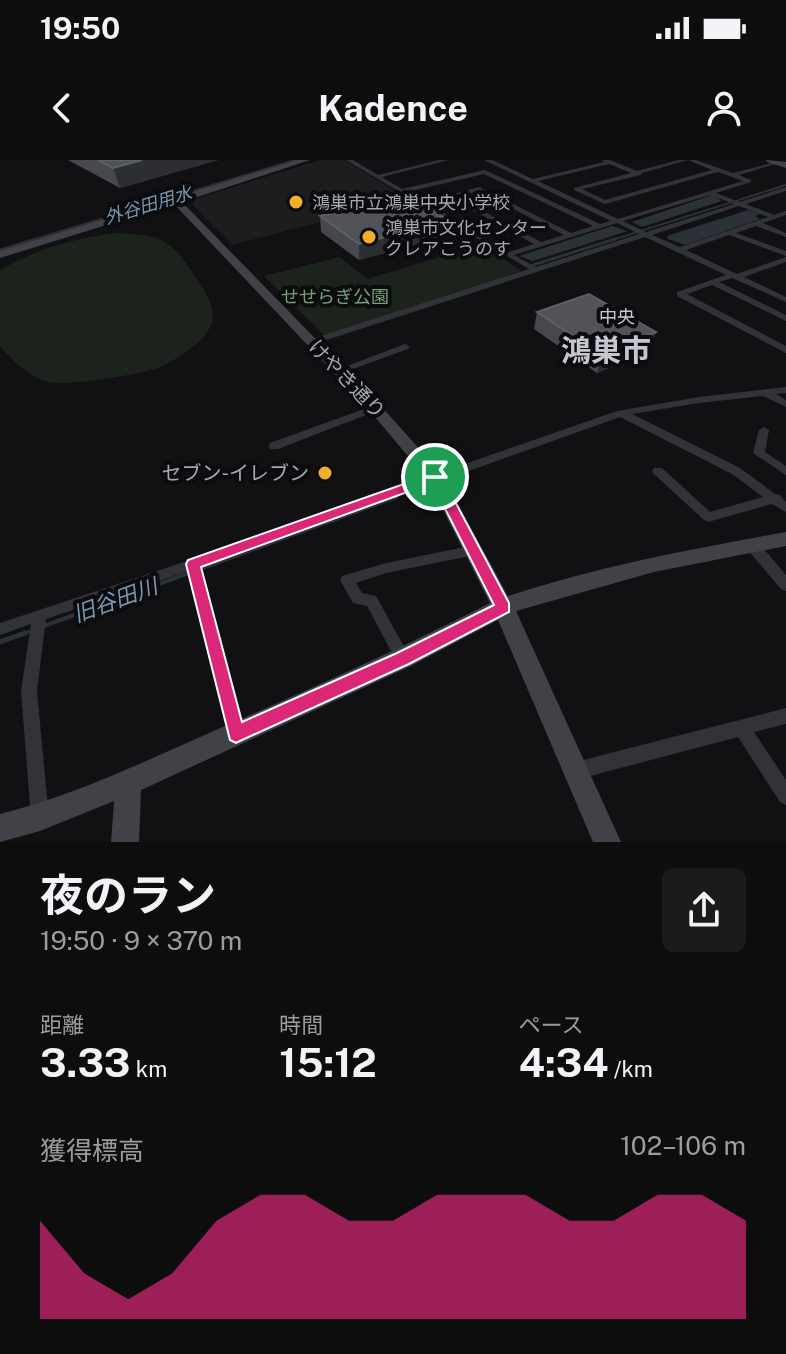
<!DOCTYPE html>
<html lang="ja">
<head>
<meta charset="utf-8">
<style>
  :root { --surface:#0d0d0e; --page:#1b1b1c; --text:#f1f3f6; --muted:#9a9c9e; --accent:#db2777 }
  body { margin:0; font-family:"Public Sans","Noto Sans JP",sans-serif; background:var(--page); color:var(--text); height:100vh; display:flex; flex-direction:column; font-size:30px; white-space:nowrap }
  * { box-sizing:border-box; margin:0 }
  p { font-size:26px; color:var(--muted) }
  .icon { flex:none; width:44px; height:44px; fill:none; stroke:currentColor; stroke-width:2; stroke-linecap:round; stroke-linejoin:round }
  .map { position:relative; height:682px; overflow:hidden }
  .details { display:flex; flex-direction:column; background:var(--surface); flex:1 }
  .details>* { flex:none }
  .pin { position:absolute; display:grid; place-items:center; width:68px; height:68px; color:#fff; margin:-34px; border:4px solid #fff; border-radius:50%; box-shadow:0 2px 8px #0007 }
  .round { display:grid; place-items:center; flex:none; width:84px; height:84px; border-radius:12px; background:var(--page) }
  .headline { display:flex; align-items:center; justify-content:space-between; height:136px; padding:0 40px }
  h1 { font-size:44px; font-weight:700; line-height:60px }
  .stats { display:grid; grid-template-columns:repeat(3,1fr); gap:12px; height:136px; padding:8px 40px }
  .stats div { display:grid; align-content:center }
  .stats b { font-size:40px; font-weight:700 }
  .stats small { font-size:22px; font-weight:400 }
  .stats p { font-size:22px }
  .chart { height:224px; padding:16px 40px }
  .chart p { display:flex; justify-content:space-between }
  .chart svg { width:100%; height:144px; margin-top:8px; fill:var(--accent); opacity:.7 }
  .status { display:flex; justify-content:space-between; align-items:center; height:56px; padding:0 40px; background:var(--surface); direction:ltr }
  .status svg { height:22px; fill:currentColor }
  header { display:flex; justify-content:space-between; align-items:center; height:104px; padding:0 40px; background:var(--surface); font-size:36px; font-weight:700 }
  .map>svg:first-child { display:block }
  .built { fill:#1d1d20 }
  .green { fill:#1c231d }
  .water { fill:#2a3238 }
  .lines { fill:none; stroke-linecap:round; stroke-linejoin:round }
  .stream-far3 { stroke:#2a3238; stroke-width:2 }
  .stream-far2 { stroke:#2a3238; stroke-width:3 }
  .stream-far1 { stroke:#2a3238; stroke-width:4 }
  .stream { stroke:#2a3238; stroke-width:5 }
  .street { fill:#323338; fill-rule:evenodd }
  .secondary { fill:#404248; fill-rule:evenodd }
  .wall { fill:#47484e }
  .shaded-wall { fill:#2d2e32 }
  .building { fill:#515359; stroke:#5e6067; stroke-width:2 }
  .route { fill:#db2777; stroke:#fff; stroke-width:2; fill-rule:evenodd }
  .poi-dot { fill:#f2b02a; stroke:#0c0c0e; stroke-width:3 }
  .labels { text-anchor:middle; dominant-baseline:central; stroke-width:8; stroke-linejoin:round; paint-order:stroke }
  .far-poi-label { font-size:18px; fill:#a3a8b4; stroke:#0c0c0e; text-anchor:start }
  .far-water-label { font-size:18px; font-style:italic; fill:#7996b0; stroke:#0c0c0e }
  .far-park-label { font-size:18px; fill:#799f7c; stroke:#0c0c0e }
  .far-neighbourhood-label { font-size:18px; fill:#c4c7d0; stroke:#0c0c0e }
  .street-label { font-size:20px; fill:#a3a8b4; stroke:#0c0c0e }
  .poi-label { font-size:20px; fill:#a3a8b4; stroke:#0c0c0e; text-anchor:end }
  .water-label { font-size:22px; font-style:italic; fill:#7996b0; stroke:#0c0c0e }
  .far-town-label { font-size:30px; font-weight:bold; fill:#c4c7d0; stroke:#0c0c0e }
</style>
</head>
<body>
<div class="status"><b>19:50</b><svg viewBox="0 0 49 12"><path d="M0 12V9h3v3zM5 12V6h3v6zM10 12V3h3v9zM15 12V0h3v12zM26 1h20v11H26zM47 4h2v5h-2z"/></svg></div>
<header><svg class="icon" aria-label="back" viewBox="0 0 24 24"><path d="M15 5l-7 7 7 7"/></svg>Kadence<svg class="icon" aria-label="person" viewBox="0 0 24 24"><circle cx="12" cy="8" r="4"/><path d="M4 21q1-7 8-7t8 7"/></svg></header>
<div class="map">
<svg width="786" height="682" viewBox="0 0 786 682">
  <rect width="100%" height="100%" fill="#111113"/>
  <polygon class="built" points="320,0 344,0 409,39 232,85 192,44 195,39"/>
  <g class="green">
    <path d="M 116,73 C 158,75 168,76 192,112 C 202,127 216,144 212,162 C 207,181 179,197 163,206 C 146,214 65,227 48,222 C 29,217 13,201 0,186 L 0,110 C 39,88 72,79 116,73 Z"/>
    <polygon points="480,85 522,111 324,175 264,116 340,97 367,119"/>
  </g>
  <g class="water">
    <polygon points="712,35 722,41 642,67 632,62"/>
    <polygon points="748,50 760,54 755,56 760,59 685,85 668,79 667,76"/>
    <polygon points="612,66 628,71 533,101 519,96"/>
  </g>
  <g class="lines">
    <g class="stream-far3">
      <polyline points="29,81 295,0"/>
      <polyline points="609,81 786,25"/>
    </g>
    <g class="stream-far2">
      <polyline points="0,90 36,79"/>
      <polyline points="533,105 615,79"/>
    </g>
    <g class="stream-far1">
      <polyline points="44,466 396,337"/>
      <polyline points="19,475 32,471"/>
    </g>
    <polyline class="stream" points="0,482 25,473"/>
    <g class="street">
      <path d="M 346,0 L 353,0 L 378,15 L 439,0 L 449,0 L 382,17 L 402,29 L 485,10 L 600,64 L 611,61 L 484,0 L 492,0 L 533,19 L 604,2 L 602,0 L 610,0 L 637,11 L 679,0 L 696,0 L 733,13 L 779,1 L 779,3 L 739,15 L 751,20 L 751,22 L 716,33 L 740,42 L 786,27 L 786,31 L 746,44 L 774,55 L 786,51 L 786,55 L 763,63 L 786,73 L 786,77 L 756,66 L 736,73 L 786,91 L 786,96 L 729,75 L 686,90 L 737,114 L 786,97 L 786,102 L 744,117 L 786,137 L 786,142 L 732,118 L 719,122 L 786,155 L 786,161 L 712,125 L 687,134 L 786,186 L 786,193 L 677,136 L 677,132 L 726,115 L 645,77 L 314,184 L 308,184 L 308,180 L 529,109 ZM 688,0 L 712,10 L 605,40 L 582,29 L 641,15 L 642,13 ZM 609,4 L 631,13 L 574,28 L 574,30 L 605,44 L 718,12 L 743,21 L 618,59 L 538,21 ZM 484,14 L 593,66 L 571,73 L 479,27 L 424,42 L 407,32 ZM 478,31 L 564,75 L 541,82 L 457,37 ZM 710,35 L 734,44 L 646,72 L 623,61 ZM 451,38 L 534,84 L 509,92 L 429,44 ZM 739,46 L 768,57 L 680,87 L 652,75 ZM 617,63 L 639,74 L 536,107 L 514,95 Z"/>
      <polygon points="405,184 410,187 408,189 342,213 339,214 334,211"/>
      <polygon points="786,227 786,233 776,234 786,240 786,247 763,236 699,243 632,254 740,308 775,334 780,335 786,342 786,352 772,344 708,362 704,360 654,314 652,311 654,308 662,308 710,352 763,337 732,314 620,257 200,407 244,574 242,580 236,582 230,580 228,574 188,411 46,459 37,531 49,658 46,664 40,667 34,664 31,658 21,531 31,464 0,475 0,463 190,400 617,251 699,237"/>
      <polygon points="375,245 379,246 380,248 379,250 278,289 270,289 269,286 270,283"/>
      <polygon points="764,267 769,270 765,292 786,306 786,315 753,293 759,270"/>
      <polygon points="752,380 757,381 786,415 786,431 781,429 747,389 746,385 747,381"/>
      <polygon points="475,385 480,386 481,390 480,394 386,413 356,423 362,433 376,436 408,494 410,499 408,504 403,506 398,504 367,446 353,443 340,420 342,416 386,403"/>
      <polygon points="786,548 786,564 754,572 786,620 786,645 780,642 738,577 575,620 569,617 566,611 569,605 575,602"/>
    </g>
    <g class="secondary">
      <path d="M 297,0 L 310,0 L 182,42 L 380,245 L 441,313 L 508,436 C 599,406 692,389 786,372 L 786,386 L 654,412 L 516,451 L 621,682 L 593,682 L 498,460 L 411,506 L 141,630 L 139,682 L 111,682 L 114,641 L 40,671 L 0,682 L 0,654 C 73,636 141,603 209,573 C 304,532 398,490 490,443 L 428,320 L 370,251 L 174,44 L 0,98 L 0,91 Z"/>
      <polygon points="766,0 786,2 786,8 767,2"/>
    </g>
  </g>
  <g class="wall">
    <polygon points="68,0 218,0 120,28"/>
    <polygon points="386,44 448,60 447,76 359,100 321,72 320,56"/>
    <polygon points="537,152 656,172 650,190 597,213 534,169"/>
  </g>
  <g class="shaded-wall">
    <polygon points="142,0 218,0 120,28 113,8"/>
    <polygon points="448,60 447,76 359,100 359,84"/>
    <polygon points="656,172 650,190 597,213 602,195"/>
  </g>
  <g class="building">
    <polygon points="98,0 142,0 113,8"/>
    <polygon points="411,37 448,60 359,84 320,56 381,41 386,44"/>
    <polygon points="589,134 656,172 602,195 537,152"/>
  </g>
  <path class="route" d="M 435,313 L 442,317 L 509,443 L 509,452 L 409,504 L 242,580 L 236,583 L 230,580 L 186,404 L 188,400 ZM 432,323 L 494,445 L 397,493 L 242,562 L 201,407 Z"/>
  <g class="poi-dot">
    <circle cx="296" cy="42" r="8"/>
    <circle cx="369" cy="77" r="8"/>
    <circle cx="325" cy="313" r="8"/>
  </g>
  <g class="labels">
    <g class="far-poi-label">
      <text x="312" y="42">鴻巣市立鴻巣中央小学校</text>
      <text x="385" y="67">鴻巣市文化センター<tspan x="385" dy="21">クレアこうのす</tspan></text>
    </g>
    <g class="far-water-label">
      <text transform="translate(148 45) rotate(-17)">外谷田用水</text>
    </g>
    <g class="far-park-label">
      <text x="335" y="136">せせらぎ公園</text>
    </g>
    <g class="far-neighbourhood-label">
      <text x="617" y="156">中央</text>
    </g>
    <g class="street-label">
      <text transform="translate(347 219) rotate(46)">けやき通り</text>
    </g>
    <g class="poi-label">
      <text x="309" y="313">セブン-イレブン</text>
    </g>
    <g class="water-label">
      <text transform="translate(115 440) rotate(-20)">旧谷田川</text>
    </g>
    <g class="far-town-label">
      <text x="606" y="190">鴻巣市</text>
    </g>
  </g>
</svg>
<div class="pin" style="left:435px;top:317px;background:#1e9e55"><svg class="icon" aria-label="arrive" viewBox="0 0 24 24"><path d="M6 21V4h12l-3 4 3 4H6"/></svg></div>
</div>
<section class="details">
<div class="headline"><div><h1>夜のラン</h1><p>19:50 · 9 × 370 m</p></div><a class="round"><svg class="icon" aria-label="share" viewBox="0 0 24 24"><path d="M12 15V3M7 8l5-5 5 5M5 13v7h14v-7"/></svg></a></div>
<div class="stats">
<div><p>距離</p><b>3.33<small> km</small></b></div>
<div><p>時間</p><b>15:12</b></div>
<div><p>ペース</p><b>4:34<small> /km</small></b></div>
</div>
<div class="chart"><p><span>獲得標高</span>102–106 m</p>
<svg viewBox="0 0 160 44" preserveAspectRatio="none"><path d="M0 44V14L10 30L20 38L30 30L40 14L50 6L60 6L70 14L80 14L90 6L100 6L110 6L120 14L130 14L140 6L150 6L160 14V44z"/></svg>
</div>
</section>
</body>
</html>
